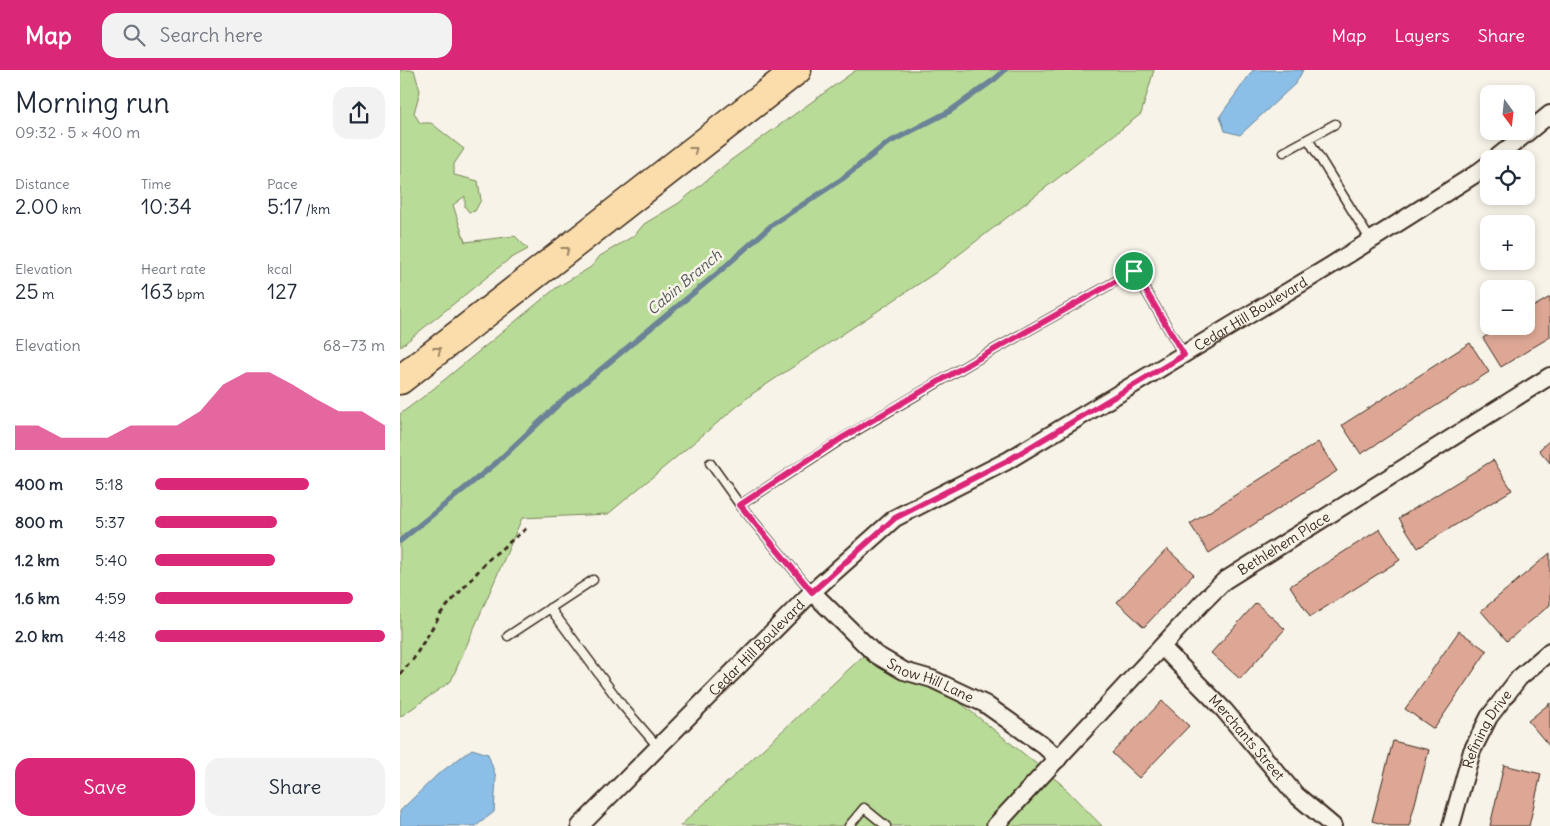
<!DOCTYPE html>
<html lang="en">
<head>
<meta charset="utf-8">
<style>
  :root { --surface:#fff; --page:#f2f2f3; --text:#1f2937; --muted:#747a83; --accent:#db2777 }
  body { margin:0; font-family:Delius,sans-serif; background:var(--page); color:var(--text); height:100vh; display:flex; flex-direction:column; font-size:19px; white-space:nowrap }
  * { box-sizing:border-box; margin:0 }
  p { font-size:16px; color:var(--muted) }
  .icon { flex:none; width:28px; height:28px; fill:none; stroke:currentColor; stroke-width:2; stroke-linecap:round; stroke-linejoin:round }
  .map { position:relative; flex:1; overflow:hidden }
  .panel { display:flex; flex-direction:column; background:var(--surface); width:400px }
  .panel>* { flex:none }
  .needle { width:32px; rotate:165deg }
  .buttons { position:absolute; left:1080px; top:15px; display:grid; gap:10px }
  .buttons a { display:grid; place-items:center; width:55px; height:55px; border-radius:10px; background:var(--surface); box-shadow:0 2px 8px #0003; font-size:25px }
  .pin { position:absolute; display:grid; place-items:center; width:42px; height:42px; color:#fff; margin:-21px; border:2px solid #fff; border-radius:50%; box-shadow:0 1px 5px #0007 }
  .round { display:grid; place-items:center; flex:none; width:52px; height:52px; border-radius:15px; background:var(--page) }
  .headline { display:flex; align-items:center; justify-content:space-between; height:85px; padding:0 15px }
  h1 { font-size:28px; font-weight:600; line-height:38px }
  .figures { display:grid; grid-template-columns:repeat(3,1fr); gap:8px; height:85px; padding:5px 15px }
  .figures div { display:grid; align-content:center }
  .figures b { font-size:21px; font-weight:600 }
  .figures small { font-size:14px; font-weight:400 }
  .figures p { font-size:14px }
  .chart { height:140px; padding:10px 15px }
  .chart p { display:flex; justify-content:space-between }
  .chart svg { width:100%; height:90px; margin-top:5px; fill:var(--accent); opacity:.7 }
  .cta { display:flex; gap:10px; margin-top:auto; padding:10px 15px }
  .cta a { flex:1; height:58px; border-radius:15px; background:var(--accent); color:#fff; font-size:20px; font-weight:600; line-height:58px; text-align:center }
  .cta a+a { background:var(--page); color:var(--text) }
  ul { padding:0 15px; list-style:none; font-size:16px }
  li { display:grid; grid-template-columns:80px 60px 1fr; align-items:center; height:38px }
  li i { height:12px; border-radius:6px; background:var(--accent) }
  header { display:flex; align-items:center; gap:30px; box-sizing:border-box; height:70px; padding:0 25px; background:var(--accent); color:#fff }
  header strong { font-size:24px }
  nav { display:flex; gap:28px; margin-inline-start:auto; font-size:18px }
  .search { width:350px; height:45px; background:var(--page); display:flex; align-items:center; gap:12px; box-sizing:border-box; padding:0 18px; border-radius:15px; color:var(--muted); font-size:19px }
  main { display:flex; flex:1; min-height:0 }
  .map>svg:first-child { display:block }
  .green { fill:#b8dc97; stroke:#7a835a }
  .water { fill:#8bbfe8; stroke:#6b8397 }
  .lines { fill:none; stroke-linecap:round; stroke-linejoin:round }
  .stream { stroke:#6b8397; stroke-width:5.5 }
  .building { fill:#dea795; stroke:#3b2a1e }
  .service-casing { stroke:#3b2a1e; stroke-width:11 }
  .minor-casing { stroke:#3b2a1e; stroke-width:20 }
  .motorway-casing { stroke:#3b2a1e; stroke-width:31 }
  .path { stroke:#3b2a1e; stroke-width:3; stroke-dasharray:5 4; stroke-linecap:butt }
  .service { stroke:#f7f3e8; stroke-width:8 }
  .minor { stroke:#f7f3e8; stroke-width:16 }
  .motorway { stroke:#fbddab; stroke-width:28 }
  .oneway { stroke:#9b8464 }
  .route-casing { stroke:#fff; stroke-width:10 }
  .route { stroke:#db2777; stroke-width:6 }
  .labels { text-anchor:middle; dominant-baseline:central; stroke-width:5; stroke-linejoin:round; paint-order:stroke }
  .street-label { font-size:14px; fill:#3b2a1e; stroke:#f7f3e8 }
  .water-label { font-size:15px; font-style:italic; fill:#53575b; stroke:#f7f3e8 }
</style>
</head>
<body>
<header>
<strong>Map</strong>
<div class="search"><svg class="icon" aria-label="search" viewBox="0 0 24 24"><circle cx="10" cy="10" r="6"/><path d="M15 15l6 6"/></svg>Search here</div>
<nav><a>Map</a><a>Layers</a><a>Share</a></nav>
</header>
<main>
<section class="panel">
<div class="headline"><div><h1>Morning run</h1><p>09:32 · 5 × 400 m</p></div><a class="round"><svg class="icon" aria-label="share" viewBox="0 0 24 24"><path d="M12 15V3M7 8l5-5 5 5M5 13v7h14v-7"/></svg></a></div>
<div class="figures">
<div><p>Distance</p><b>2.00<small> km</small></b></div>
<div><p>Time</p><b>10:34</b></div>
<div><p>Pace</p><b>5:17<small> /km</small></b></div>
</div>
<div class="figures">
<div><p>Elevation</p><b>25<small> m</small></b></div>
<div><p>Heart rate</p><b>163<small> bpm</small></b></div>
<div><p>kcal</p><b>127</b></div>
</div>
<div class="chart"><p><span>Elevation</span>68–73 m</p>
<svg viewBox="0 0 160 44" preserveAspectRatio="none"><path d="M0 44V32L10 32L20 38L30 38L40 38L50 32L60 32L70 32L80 25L90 12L100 6L110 6L120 12L130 19L140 25L150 25L160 32V44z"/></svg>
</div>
<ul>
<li><b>400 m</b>5:18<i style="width:67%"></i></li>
<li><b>800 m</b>5:37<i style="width:53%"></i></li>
<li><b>1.2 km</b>5:40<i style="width:52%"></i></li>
<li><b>1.6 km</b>4:59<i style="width:86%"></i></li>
<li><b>2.0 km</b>4:48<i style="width:100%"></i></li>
</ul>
<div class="cta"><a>Save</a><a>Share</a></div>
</section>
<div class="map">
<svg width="1150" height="756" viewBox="0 0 1150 756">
  <rect width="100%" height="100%" fill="#f7f3e8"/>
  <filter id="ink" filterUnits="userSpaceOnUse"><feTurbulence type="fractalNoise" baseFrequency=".02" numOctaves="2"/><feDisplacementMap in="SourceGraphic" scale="10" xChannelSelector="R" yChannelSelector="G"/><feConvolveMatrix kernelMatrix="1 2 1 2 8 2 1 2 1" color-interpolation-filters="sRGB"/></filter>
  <g filter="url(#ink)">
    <g class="green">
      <polygon points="0,0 14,0 20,21 14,43 20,53 31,53 64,79 54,94 54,105 78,111 81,130 75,141 69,142 65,137 65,126 53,135 65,172 115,166 128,179 108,190 0,277"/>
      <polygon points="456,0 754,0 741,44 535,203 352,324 208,444 122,448 51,611 0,647 0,344 27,324 156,218 191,197 200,186 235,165 244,154 279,133 331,90"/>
      <polygon points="463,586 498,597 548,623 660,713 702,756 280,756"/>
    </g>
    <g class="water">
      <polygon points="853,0 903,0 896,13 840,65 825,61 820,46"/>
      <polygon points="72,679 88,684 96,707 94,742 76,756 0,756 0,741 37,705"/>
    </g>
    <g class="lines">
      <polyline class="stream" points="0,471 96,393 161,332 319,202 373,154 442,109 486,74 550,41 595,9 605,0"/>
    </g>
    <g class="building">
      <polygon points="1150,227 1150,267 1101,297 1083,268 1102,256 1126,256 1126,241"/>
      <polygon points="1070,273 1089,302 961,384 942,355"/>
      <polygon points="1150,370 1150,393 1139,380"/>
      <polygon points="918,372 937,401 809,483 790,454"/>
      <polygon points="1093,390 1112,420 1018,478 999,448"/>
      <polygon points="980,459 1000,490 910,547 890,516"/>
      <polygon points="767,479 794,504 744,557 717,532"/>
      <polygon points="1150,483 1150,535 1107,571 1081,541"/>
      <polygon points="856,533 885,559 840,609 811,583"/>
      <polygon points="1059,561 1087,581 1034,659 1005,639"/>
      <polygon points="762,631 789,656 739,708 712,683"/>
      <polygon points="1150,633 1150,677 1128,651"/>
      <polygon points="993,671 1029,680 1009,756 990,756 972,751"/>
      <polygon points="1104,695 1141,704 1129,756 1090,756"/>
    </g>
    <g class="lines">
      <defs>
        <g id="service">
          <polyline points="908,69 971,171"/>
          <polyline points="884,82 935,54"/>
          <polyline points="310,393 340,435 412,522"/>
          <polyline points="340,435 442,369 574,291 734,201 784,285"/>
          <polyline points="150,538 222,635 259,678"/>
          <polyline points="108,566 193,510"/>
          <polyline points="449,756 464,738 486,756"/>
        </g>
        <g id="minor">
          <polyline points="1095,89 1150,44"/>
          <path id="s1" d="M 412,522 L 475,584 L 504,601 L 532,609 L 585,634 L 643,675 L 658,689"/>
          <path id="s2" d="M 762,577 L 824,640 L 895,724 L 933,756"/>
          <path id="s3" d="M 180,756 L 412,522 L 495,448 L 607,391 L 930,196 L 1077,103 L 1089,94"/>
          <path id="s4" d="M 595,756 L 802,533 L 824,511 L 1150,306"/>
          <path id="s5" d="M 1051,756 L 1072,681 L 1089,647 L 1119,608 L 1150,581"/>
        </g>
        <polyline id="motorway" points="0,310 397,0"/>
      </defs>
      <use href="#service" class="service-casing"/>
      <use href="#minor" class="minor-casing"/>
      <use href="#motorway" class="motorway-casing"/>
      <polyline class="path" points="0,604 14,588 41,543 89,489 128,457"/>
      <use href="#service" class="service"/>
      <use href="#minor" class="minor"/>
      <use href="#motorway" class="motorway"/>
    </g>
    <defs><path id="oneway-chevron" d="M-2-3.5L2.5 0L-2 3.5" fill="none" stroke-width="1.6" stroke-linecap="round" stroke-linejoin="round" transform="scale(1.25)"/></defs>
    <g class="oneway">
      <use href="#oneway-chevron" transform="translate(294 80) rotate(-38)"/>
      <use href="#oneway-chevron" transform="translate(166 180) rotate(-38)"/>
      <use href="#oneway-chevron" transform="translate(38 280) rotate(-38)"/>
    </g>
  </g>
  <g class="lines" filter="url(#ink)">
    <defs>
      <polygon id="route" points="734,201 784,285 607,391 495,448 412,522 340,435 442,368 574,291"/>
    </defs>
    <use href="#route" class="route-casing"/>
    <use href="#route" class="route"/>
  </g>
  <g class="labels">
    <g class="street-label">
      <text stroke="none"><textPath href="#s3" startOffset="851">Cedar Hill Boulevard</textPath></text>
      <text stroke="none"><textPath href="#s4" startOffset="406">Bethlehem Place</textPath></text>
      <text stroke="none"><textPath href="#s3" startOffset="251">Cedar Hill Boulevard</textPath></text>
      <text stroke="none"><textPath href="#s1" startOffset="150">Snow Hill Lane</textPath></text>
      <text stroke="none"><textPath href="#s5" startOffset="104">Refining Drive</textPath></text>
      <text stroke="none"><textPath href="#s2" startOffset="124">Merchants Street</textPath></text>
    </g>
    <g class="water-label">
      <text transform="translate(284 212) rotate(-40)">Cabin Branch</text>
    </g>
  </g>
</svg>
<div class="buttons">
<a><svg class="needle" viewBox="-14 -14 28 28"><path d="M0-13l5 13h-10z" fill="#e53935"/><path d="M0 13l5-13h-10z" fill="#747a83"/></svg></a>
<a><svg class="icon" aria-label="locate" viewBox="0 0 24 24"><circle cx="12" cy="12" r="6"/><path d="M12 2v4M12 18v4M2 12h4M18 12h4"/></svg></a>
<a>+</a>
<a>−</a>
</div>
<div class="pin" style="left:734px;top:201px;background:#1e9e55"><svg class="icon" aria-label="arrive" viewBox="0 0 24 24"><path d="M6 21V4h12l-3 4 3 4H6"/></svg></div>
</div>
</main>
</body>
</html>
